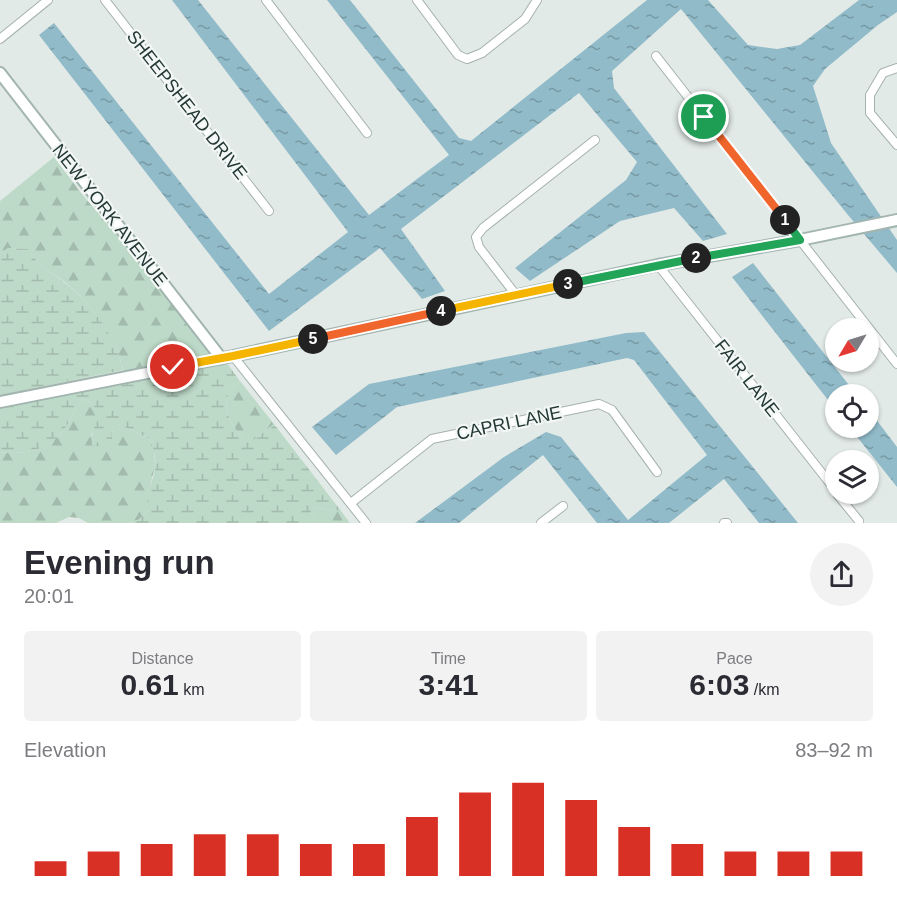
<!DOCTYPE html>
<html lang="en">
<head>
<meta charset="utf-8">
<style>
  :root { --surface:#fff; --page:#f2f2f3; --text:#2b2b33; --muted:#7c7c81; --accent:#d93025 }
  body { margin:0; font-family:Helvetica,sans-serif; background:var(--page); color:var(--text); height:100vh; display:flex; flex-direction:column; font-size:22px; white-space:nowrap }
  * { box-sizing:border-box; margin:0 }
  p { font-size:20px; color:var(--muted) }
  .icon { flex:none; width:33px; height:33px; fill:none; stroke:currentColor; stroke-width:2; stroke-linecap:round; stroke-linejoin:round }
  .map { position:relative; height:523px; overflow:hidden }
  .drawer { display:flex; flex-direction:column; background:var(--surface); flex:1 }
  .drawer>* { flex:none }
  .needle { width:39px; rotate:232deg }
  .fabs { position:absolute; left:825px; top:318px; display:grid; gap:12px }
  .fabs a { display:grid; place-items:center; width:54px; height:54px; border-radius:50%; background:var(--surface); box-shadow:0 2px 4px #0004; font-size:30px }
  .pin { position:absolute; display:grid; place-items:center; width:51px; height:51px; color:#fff; margin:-26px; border:3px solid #fff; border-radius:50%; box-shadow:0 2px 6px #0007 }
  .km { position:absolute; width:30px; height:30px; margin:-15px; border-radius:50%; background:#222; color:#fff; font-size:16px; line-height:30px; text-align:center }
  .round { display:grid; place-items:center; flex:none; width:63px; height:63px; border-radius:32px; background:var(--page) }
  .headline { display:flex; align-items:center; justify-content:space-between; height:102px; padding:0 24px }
  h1 { font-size:33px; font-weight:800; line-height:45px }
  .figures { display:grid; grid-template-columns:repeat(3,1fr); gap:9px; height:102px; padding:6px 24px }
  .figures div { display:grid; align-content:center; border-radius:6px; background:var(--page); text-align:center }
  .figures b { font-size:30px; font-weight:800 }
  .figures small { font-size:16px; font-weight:400 }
  .figures p { font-size:16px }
  .chart { height:168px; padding:12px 24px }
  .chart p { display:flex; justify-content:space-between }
  .chart svg { width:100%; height:108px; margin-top:6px; stroke:var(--accent); stroke-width:6 }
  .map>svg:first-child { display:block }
  .forest { fill:url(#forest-firs) }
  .wetland { fill:url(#wetland-marsh) }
  .water { fill:url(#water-ripples) }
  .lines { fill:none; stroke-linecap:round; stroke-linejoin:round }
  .street-casing { stroke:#a5b1ae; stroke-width:10 }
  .secondary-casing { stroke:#a2b5b0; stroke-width:14 }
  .street { stroke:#fff; stroke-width:8 }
  .secondary { stroke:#fff; stroke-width:10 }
  .split-1-casing { stroke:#fff; stroke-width:12 }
  .split-2-casing { stroke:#fff; stroke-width:12 }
  .split-3-casing { stroke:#fff; stroke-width:12 }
  .split-4-casing { stroke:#fff; stroke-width:12 }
  .split-5-casing { stroke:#fff; stroke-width:12 }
  .split-6-casing { stroke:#fff; stroke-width:12 }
  .split-1 { stroke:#f0652b; stroke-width:8 }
  .split-2 { stroke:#22a559; stroke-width:8 }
  .split-3 { stroke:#22a559; stroke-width:8 }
  .split-4 { stroke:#f5b400; stroke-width:8 }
  .split-5 { stroke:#f0652b; stroke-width:8 }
  .split-6 { stroke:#f5b400; stroke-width:8 }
  .labels { text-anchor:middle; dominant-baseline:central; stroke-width:4.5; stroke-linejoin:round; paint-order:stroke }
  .street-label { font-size:18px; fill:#243935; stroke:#f2f7f5 }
</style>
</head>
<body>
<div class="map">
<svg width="897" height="523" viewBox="0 0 897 523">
  <defs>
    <pattern id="forest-firs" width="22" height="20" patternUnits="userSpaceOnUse" patternTransform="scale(1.5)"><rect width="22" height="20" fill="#bdd9c7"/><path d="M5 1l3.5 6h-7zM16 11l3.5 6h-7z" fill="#a2bbac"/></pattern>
    <pattern id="wetland-marsh" width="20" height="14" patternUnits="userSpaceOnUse" patternTransform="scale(1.5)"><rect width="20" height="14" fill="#bdd9c7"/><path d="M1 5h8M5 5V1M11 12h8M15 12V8" fill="none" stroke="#a2bbac"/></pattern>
    <pattern id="water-ripples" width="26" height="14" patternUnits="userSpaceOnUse" patternTransform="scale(1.5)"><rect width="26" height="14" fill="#91bbc9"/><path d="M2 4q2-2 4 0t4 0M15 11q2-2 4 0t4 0" fill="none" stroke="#7699a4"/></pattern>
  </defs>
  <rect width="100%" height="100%" fill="#e2eae7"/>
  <g class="forest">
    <path d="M 54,157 L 81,193 L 142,265 L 212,355 L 124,372 C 116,338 93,306 66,283 C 59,277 49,273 42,267 C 37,262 32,255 27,249 L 9,248 L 0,253 L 0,201 Z"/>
    <path d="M 240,381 L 274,424 L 251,442 L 245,441 C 234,428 219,410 230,392 C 232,388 237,384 240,381 Z"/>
    <path d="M 84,399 C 104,409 98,419 91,436 L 112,434 L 114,424 L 118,424 L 150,439 L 154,448 L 155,467 L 150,486 L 149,511 L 138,520 L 129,523 L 88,523 L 79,518 L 69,517 L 56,523 L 0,523 L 0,452 C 29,456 54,448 69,422 C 74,413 76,404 84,399 Z"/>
    <polygon points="311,507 341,511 350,523 316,523 311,512"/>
  </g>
  <g class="wetland">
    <path d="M 8,248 L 28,249 C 32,255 37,262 42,267 C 49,273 58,277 65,283 C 92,304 116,337 123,370 L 0,395 L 0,253 Z"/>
    <path d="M 222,362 L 226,362 L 240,381 C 237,384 232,388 230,392 C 219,410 234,428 245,441 L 251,442 L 274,424 L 341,511 L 311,507 L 311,512 L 316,523 L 129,523 L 138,520 L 149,511 C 144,491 153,485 155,468 C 156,457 154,448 150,439 L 118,424 L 114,425 L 112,434 L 112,444 L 105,448 L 92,445 C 89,424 110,412 84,399 C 76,404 74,413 69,422 C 54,448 29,456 0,452 L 0,407 L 219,363 L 220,364 Z"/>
  </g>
  <g class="water">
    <polygon points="172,0 198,0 369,215 449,155 327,0 350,0 459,138 471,141 647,0 708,0 748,45 777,49 800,45 859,0 897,0 897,12 878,25 825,69 813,86 831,143 897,240 897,273 848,215 681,9 612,71 614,88 727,234 703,241 674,208 620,221 530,281 515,268 626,180 637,162 579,93 401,229 445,291 422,299 380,248 269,331 39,35 54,23 269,294 348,232"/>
    <polygon points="753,263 856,394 836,394 835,409 732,277"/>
    <polygon points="644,332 798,523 759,523 724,479 669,523 597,523 543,455 459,523 415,523 504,457 546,432 561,437 628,520 707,455 634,360 627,358 397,407 336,455 312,427 369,384 626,333"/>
    <polygon points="869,410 897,447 897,487 850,428 868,428"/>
  </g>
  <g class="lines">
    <defs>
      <g id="street">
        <polyline points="105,0 269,211"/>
        <polyline points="266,0 367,133"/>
        <polyline points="417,0 458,55 467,59 482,53 525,19 537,0"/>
        <polyline points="0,39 48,0"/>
        <polyline points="656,56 897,364"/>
        <polyline points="897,68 883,73 870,95 870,113 897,145"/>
        <polyline points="658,265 836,491"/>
        <polyline points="516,295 479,247 476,237 483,228 595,140"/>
        <polyline points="233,356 366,523"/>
        <polyline points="837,494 859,521"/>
        <polyline points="351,503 432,439 599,404 612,410 657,472"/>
        <polyline points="541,523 563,506"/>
        <polyline points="724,523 727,523"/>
      </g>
      <g id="secondary">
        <polyline points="0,73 221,358"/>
        <polyline points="0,402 233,356 658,265 800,240 897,220"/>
      </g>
    </defs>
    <use href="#street" class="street-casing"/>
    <use href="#secondary" class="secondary-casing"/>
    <use href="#street" class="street"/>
    <use href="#secondary" class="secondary"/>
  </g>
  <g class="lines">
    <defs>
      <polyline id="split-1" points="704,117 785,220"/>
      <polyline id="split-2" points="696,258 800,240 785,220"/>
      <polyline id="split-3" points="568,284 696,258"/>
      <polyline id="split-4" points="441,311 568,284"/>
      <polyline id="split-5" points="313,339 441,311"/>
      <polyline id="split-6" points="173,367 233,356 313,339"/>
    </defs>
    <use href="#split-1" class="split-1-casing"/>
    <use href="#split-2" class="split-2-casing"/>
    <use href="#split-3" class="split-3-casing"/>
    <use href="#split-4" class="split-4-casing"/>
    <use href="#split-5" class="split-5-casing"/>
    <use href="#split-6" class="split-6-casing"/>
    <use href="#split-1" class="split-1"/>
    <use href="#split-2" class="split-2"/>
    <use href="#split-3" class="split-3"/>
    <use href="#split-4" class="split-4"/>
    <use href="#split-5" class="split-5"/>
    <use href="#split-6" class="split-6"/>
  </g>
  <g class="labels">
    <g class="street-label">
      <text transform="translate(187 105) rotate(52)">SHEEPSHEAD DRIVE</text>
      <text transform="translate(110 215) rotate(52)">NEW YORK AVENUE</text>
      <text transform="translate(747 378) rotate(52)">FAIR LANE</text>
      <text transform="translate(509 423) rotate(-12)">CAPRI LANE</text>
    </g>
  </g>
</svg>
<div class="fabs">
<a><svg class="needle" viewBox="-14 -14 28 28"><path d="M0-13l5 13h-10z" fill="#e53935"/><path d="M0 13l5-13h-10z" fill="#7c7c81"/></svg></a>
<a><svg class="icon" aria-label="locate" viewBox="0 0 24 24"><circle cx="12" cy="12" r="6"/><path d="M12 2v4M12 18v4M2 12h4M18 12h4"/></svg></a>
<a><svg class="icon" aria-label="layers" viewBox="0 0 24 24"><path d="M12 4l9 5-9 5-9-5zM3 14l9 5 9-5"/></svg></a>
</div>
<div class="pin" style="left:704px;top:117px;background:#1e9e55"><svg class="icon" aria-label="arrive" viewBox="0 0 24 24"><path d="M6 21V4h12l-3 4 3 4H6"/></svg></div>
<div class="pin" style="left:173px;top:367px;background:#d93025"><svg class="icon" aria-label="check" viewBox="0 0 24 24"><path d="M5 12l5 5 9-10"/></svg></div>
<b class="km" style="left:785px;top:220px">1</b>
<b class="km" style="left:696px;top:258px">2</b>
<b class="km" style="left:568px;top:284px">3</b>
<b class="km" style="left:441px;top:311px">4</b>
<b class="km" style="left:313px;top:339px">5</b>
</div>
<section class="drawer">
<div class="headline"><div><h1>Evening run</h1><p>20:01</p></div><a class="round"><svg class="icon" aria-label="share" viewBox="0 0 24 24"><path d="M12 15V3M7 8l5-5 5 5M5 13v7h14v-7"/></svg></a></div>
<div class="figures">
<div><p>Distance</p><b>0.61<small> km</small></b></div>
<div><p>Time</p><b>3:41</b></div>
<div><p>Pace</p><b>6:03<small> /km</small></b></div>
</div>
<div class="chart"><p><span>Elevation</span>83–92 m</p>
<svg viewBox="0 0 160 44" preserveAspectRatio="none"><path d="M5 44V38M15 44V34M25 44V31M35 44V27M45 44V27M55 44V31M65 44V31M75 44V20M85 44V10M95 44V6M105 44V13M115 44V24M125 44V31M135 44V34M145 44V34M155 44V34"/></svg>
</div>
</section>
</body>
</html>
